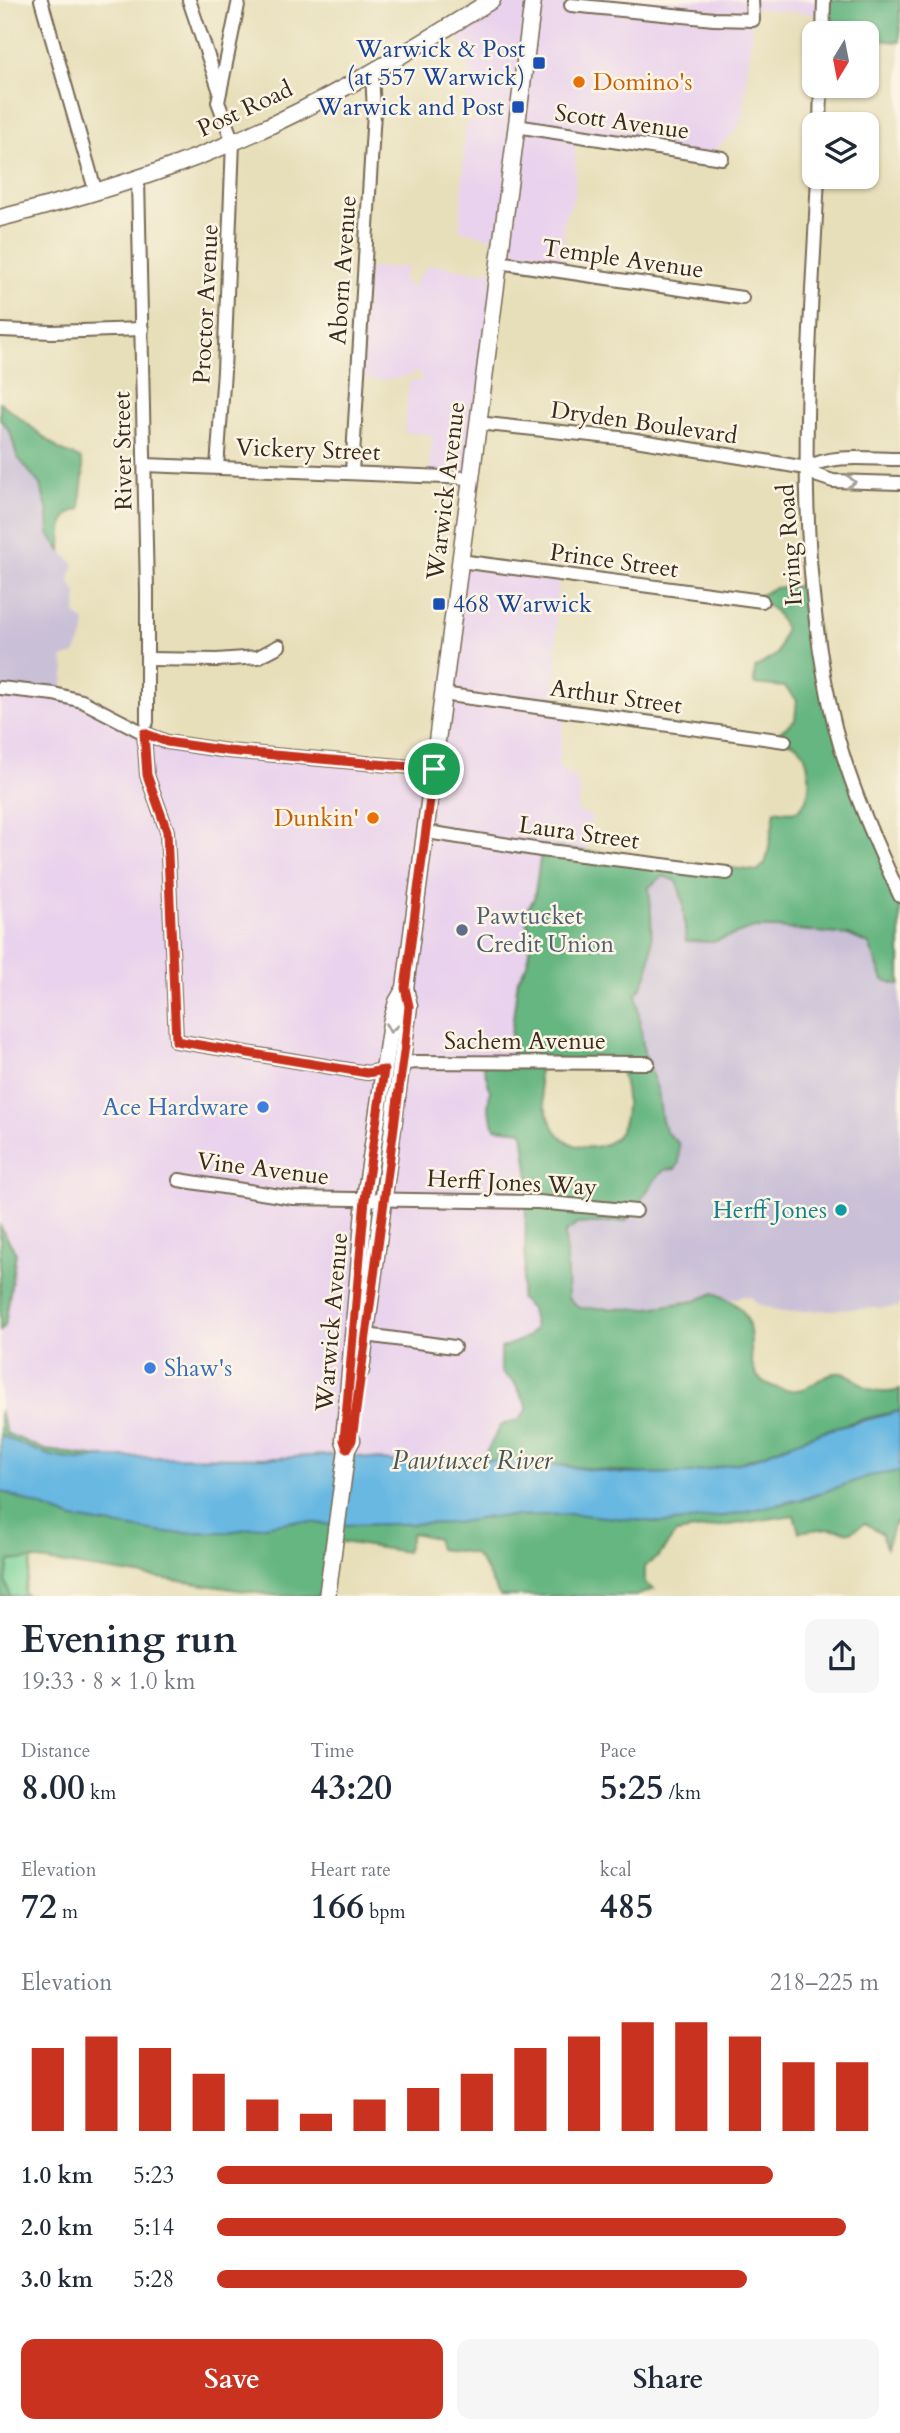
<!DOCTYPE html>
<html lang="en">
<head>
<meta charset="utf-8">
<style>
  :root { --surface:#fff; --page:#f6f6f7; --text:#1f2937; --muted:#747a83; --accent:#c8321e }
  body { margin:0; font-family:Cardo,serif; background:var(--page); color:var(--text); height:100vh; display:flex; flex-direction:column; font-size:26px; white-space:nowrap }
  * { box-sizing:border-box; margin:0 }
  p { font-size:23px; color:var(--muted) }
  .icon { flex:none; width:38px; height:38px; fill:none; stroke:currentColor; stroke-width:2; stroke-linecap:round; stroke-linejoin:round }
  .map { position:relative; height:1596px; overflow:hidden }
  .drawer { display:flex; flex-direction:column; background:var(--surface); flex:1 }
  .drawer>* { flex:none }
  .needle { width:46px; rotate:190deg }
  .fabs { position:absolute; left:802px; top:21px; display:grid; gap:14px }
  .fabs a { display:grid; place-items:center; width:77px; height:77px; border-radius:14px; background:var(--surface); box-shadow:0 2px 5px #0004; font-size:35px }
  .pin { position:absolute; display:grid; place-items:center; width:60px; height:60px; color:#fff; margin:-30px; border:4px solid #fff; border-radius:50%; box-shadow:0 2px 7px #0007 }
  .round { display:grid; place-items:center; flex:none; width:74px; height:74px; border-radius:14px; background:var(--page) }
  .headline { display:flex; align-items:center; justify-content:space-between; height:119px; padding:0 21px }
  h1 { font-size:38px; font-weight:800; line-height:52px }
  .metrics { display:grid; grid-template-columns:repeat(3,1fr); gap:10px; height:119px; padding:7px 21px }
  .metrics div { display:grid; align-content:center }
  .metrics b { font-size:35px; font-weight:800 }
  .metrics small { font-size:19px; font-weight:400 }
  .metrics p { font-size:19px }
  .chart { height:196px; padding:14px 21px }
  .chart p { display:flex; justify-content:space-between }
  .chart svg { width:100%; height:126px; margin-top:7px; stroke:var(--accent); stroke-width:6 }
  .cta { display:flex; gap:14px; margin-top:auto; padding:14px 21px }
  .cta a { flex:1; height:80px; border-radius:14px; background:var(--accent); color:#fff; font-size:28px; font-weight:800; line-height:80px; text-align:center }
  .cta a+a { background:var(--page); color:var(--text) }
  ul { padding:0 21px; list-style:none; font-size:23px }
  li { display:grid; grid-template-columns:112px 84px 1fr; align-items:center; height:52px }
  li i { height:18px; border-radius:9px; background:var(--accent) }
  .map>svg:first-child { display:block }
  .built { fill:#e9d2ed }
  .industrial { fill:#c9bfd7 }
  .green { fill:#7dd499; stroke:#5c7f5c; stroke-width:2 }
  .forest { fill:#66b681; stroke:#507050; stroke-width:2; fill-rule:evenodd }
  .water { fill:#67b8e2; stroke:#517180; stroke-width:2 }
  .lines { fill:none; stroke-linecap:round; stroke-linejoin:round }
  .minor-casing { stroke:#776955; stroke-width:16 }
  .major-casing { stroke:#776955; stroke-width:19 }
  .minor { stroke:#fff; stroke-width:12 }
  .major { stroke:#fff; stroke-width:16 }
  .oneway { stroke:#a79f9a }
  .route-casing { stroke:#fff; stroke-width:14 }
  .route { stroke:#c8321e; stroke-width:9 }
  .transit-dot { fill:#1a4fb4; stroke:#fcf5e5; stroke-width:2.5 }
  .food-dot { fill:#e8710a; stroke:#fcf5e5; stroke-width:2.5 }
  .service-dot { fill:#5c6f8a; stroke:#fcf5e5; stroke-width:2.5 }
  .shop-dot { fill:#3f7fe0; stroke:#fcf5e5; stroke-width:2.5 }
  .culture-dot { fill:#0f9aa8; stroke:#fcf5e5; stroke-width:2.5 }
  .labels { text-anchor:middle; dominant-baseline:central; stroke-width:5; stroke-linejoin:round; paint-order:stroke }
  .transit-label { font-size:24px; fill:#164399; stroke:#fcf5e5; text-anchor:end }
  .food-label { font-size:24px; fill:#c56008; stroke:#fcf5e5; text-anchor:start }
  .street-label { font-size:24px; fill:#3b2a1e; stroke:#fcf5e5 }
  .service-label { font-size:24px; fill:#4e5e75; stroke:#fcf5e5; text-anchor:start }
  .shop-label { font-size:24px; fill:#366cbe; stroke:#fcf5e5; text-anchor:end }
  .culture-label { font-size:24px; fill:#0d838f; stroke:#fcf5e5; text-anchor:end }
  .water-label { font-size:26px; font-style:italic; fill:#485559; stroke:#fcf5e5 }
</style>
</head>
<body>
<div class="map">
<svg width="900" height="1597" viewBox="0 0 900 1597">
  <rect width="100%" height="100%" fill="#fcf5e5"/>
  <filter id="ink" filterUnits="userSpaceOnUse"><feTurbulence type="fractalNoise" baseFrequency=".0143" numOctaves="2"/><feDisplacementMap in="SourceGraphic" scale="14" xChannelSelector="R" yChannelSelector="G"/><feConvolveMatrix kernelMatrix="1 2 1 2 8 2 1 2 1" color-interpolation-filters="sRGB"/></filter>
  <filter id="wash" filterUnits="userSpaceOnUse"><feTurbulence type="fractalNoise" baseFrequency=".00686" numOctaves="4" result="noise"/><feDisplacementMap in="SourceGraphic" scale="28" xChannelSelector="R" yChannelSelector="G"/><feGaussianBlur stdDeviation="1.57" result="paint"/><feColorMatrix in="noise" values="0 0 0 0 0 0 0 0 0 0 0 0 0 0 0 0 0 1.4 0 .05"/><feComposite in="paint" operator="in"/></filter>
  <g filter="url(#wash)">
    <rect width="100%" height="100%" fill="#e7dfba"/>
    <g class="built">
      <polygon points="493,0 823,0 822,15 754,8 743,117 735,132 719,145 713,156 575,137 576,173 574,199 563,221 565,249 559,271 499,263 499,240 460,230 465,126 469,120 480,121 480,113 466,108 469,54 451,27"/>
      <polygon points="436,265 476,272 493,269 469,478 428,475 433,435 404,432 409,381 422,380 422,375 414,371 410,376 383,380 359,378 366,269 408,267 402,278 411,289 426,267"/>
      <polygon points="460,561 560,573 556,605 557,643 553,648 558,656 551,708 565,712 558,766 567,774 577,777 577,785 580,788 580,796 576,810 592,816 586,851 542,846 534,899 525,913 531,936 527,965 522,970 513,1061 483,1064 490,1090 488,1108 523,1130 529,1179 526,1202 525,1265 520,1299 531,1309 535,1328 526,1338 501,1348 501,1372 514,1382 528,1408 519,1420 501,1425 482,1460 397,1462 341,1454 279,1458 100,1457 45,1450 6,1433 0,1410 0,1331 5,1326 4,1234 0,1226 0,688 81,701 144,740 429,770"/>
    </g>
    <g class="industrial">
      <polygon points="0,419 10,431 17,456 40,485 48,511 49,534 61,551 74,564 70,577 71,585 77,594 76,615 85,622 83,637 75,654 62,658 65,669 61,696 0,688"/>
      <polygon points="663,876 677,881 683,902 686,941 727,938 754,928 844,932 869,940 900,981 900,1307 782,1312 758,1304 751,1297 744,1296 730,1300 714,1293 695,1301 643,1309 579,1308 568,1298 565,1234 577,1224 594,1221 640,1203 657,1177 664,1170 679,1144 666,1132 662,1121 658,1091 644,1053 636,992 641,989 648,968 653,941 649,887"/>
    </g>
    <polygon class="green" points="0,1491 46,1503 24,1593 28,1596 0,1596"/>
    <g class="forest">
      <polygon points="823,0 900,0 900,42 866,39 866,33 823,31"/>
      <path d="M 0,402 L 60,450 L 80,458 C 88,476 78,490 81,509 C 59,513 62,532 61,551 L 49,534 L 48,511 L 40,485 L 17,456 L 10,431 L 0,419 Z"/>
      <path d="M 809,585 L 835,732 L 900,900 L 900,985 L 883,980 L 869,944 L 848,935 L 776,928 L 754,928 L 713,942 L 686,941 L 683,902 L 677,881 L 663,876 L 649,887 C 651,914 658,974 636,993 L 644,1053 L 658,1091 L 662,1121 L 666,1132 L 679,1144 L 679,1164 L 675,1169 L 664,1170 L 657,1177 L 626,1221 L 577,1224 L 565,1233 L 568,1298 L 580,1308 L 643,1309 L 695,1301 L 714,1293 C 745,1305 752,1318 751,1351 C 751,1359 752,1369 757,1376 C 766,1387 790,1393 802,1389 C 817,1385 824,1371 841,1373 C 852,1374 856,1381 864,1386 C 874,1394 888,1393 900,1390 L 900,1411 C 873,1416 843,1424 817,1433 C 776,1449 735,1469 690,1473 C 619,1478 552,1459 482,1460 L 501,1425 L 519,1420 L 528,1408 L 514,1382 L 501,1372 L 501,1348 L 526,1338 L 535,1328 L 531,1309 L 520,1299 L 525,1265 L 526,1202 L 529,1179 L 523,1131 L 495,1128 L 488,1108 L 490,1090 L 483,1064 L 513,1061 L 511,1034 L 518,979 L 527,964 L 531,936 L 524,913 L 534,899 L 542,846 L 757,871 L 765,864 L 768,853 L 775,810 C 781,811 790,813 796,811 C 815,802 812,758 798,746 C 792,741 780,740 772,738 L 795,720 L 797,700 L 785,687 L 754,684 L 755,668 L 777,654 L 785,629 L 776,612 L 757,597 L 774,588 ZM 539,1065 L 619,1065 C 631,1097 633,1151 584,1147 C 561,1145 552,1128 545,1107 C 541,1092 537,1081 539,1065 Z"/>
      <polygon points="0,1226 16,1253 5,1326 0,1331"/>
      <path d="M 0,1410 L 6,1433 L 45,1450 L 100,1457 C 64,1467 32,1449 0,1435 Z"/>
      <path d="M 900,1471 L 900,1518 L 893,1526 L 886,1548 L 882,1534 L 865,1523 L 851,1532 L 827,1528 L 799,1532 L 794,1515 L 676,1533 L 659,1556 L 645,1566 L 645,1584 L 654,1589 L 636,1596 L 500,1596 C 493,1586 483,1559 473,1554 C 463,1550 449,1551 439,1549 L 436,1538 L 412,1533 L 406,1552 L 335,1541 L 327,1596 L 278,1596 L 32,1559 L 9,1561 L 6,1582 L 10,1596 L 0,1597 L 0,1491 L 74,1519 L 228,1532 L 294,1521 L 337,1525 L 454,1523 L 490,1517 L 574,1514 L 667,1523 L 730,1515 L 806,1499 L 866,1476 Z"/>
    </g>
    <path class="water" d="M 900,1411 L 900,1471 L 869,1476 L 806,1498 L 730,1515 L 667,1523 L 574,1514 L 490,1517 L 454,1523 L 337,1525 L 294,1521 L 228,1532 L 165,1533 L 74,1519 L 0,1491 L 0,1435 C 32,1449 64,1467 100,1457 L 279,1458 L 341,1454 L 397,1462 L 518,1460 L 622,1474 L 691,1473 L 748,1461 L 821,1432 Z"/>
  </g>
  <g filter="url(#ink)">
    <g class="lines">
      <defs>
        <g id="minor">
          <polyline points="41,0 96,193"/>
          <polyline points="189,0 219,89"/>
          <polyline points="571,5 714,19 753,20 752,0"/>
          <polyline points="823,33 824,0"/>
          <polyline points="820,124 821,86"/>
          <polyline points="516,126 722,158"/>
          <path d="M 818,177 C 809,361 791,547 835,727 C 850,786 875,841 900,896"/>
          <polyline points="138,179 147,590 147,722"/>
          <polyline points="498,262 742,298"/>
          <polyline points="0,330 52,332 142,329"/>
          <polyline points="477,423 629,439 765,461 806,468 818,476 833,481 900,483"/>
          <polyline points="145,465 470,478"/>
          <polyline points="217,467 224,371 233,142 218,102 239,0"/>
          <path d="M 806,468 C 833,453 869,459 900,459"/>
          <polyline points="352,472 374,112 372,72"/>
          <polyline points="460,561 762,601"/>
          <polyline points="148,659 217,660 258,657 279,646"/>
          <polyline points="0,688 54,694 82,701 144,733 167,742 228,751 434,769"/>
          <polyline points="442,694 785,741"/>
          <polyline points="144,733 147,775 167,831 176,1041 367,1073 385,1070"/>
          <polyline points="427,832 541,850 727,873"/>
          <polyline points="401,1064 415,1062 648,1063"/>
          <polyline points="179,1180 293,1198 538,1202 636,1211"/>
          <polyline points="366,1335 454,1347"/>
        </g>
        <g id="major">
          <path d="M 0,218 C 76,199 151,177 224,146 C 318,107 405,54 492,0"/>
          <polyline points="361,1370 409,1006 405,988"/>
          <path d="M 347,1449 L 344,1440 L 365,1199 L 391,1023 L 397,1002 L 405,988 C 450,659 488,329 533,0"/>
          <polyline points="327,1597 347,1449 352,1440"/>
        </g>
      </defs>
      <use href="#minor" class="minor-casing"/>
      <use href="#major" class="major-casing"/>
      <use href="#minor" class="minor"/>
      <use href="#major" class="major"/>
    </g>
    <defs><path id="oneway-chevron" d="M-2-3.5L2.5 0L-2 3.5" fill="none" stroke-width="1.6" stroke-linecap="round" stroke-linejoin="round" transform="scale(1.75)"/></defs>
    <g class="oneway">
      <use href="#oneway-chevron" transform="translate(851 482) rotate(2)"/>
      <use href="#oneway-chevron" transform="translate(391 1028) rotate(100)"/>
    </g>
  </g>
  <g class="lines" filter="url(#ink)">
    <defs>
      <polygon id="route" points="144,733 167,742 228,751 434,769 405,988 409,1006 405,1045 352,1440 347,1449 344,1440 365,1199 384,1070 367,1073 176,1041 167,831 147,775"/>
    </defs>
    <use href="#route" class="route-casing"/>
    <use href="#route" class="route"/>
  </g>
  <g class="transit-dot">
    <rect x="532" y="56" width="14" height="14" rx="3.5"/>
    <rect x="511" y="100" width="14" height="14" rx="3.5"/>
    <rect x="432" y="597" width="14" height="14" rx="3.5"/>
  </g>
  <g class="food-dot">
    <circle cx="579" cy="82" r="7"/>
    <circle cx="373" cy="818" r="7"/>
  </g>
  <circle class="service-dot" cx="462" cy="930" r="7"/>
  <g class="shop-dot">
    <circle cx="263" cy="1107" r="7"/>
    <circle cx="150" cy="1368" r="7"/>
  </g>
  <circle class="culture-dot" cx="841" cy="1210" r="7"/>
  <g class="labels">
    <g class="transit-label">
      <text x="525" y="49">Warwick &amp; Post<tspan x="525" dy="28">(at 557 Warwick)</tspan></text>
      <text x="504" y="107">Warwick and Post</text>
      <text x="453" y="604" text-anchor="start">468 Warwick</text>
    </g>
    <g class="food-label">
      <text x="593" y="82">Domino's</text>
      <text x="359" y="818" text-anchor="end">Dunkin'</text>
    </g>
    <g class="street-label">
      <text transform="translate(245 109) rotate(-25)">Post Road</text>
      <text transform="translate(622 122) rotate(8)">Scott Avenue</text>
      <text transform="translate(623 259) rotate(8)">Temple Avenue</text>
      <text transform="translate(343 270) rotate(-86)">Aborn Avenue</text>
      <text transform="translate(206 304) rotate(-87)">Proctor Avenue</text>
      <text transform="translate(644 423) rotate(8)">Dryden Boulevard</text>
      <text transform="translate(308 450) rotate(2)">Vickery Street</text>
      <text transform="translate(123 451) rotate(-91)">River Street</text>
      <text transform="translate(446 491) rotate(-83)">Warwick Avenue</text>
      <text transform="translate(790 545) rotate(-94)">Irving Road</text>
      <text transform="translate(614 561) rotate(8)">Prince Street</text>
      <text transform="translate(616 697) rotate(8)">Arthur Street</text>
      <text transform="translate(579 833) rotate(8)">Laura Street</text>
      <text x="525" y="1041">Sachem Avenue</text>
      <text transform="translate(263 1169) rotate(7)">Vine Avenue</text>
      <text transform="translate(512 1183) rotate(3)">Herff Jones Way</text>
      <text transform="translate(332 1322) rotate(-85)">Warwick Avenue</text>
    </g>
    <g class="service-label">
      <text x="476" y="916">Pawtucket<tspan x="476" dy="28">Credit Union</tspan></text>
    </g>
    <g class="shop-label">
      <text x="249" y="1107">Ace Hardware</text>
      <text x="164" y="1368" text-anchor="start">Shaw's</text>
    </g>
    <g class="culture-label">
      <text x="827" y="1210">Herff Jones</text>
    </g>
    <g class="water-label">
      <text x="472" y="1460">Pawtuxet River</text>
    </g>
  </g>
</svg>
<div class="fabs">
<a><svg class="needle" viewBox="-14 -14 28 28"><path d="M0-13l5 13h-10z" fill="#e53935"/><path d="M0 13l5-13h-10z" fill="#747a83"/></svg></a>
<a><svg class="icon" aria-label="layers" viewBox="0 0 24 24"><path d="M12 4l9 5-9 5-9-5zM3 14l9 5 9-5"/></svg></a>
</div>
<div class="pin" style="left:434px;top:769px;background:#1e9e55"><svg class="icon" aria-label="arrive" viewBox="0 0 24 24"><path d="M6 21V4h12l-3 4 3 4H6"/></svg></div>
</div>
<section class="drawer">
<div class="headline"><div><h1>Evening run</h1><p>19:33 · 8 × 1.0 km</p></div><a class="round"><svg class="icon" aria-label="share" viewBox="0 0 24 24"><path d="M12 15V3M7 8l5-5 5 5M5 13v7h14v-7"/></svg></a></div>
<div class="metrics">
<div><p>Distance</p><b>8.00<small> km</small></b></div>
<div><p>Time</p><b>43:20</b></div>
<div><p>Pace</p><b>5:25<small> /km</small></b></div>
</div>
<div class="metrics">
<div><p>Elevation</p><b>72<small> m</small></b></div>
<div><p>Heart rate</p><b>166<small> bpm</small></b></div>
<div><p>kcal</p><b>485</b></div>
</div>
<div class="chart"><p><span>Elevation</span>218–225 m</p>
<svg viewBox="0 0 160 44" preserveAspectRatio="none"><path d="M5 44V15M15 44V11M25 44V15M35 44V24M45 44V33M55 44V38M65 44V33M75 44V29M85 44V24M95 44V15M105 44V11M115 44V6M125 44V6M135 44V11M145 44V20M155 44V20"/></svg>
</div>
<ul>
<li><b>1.0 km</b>5:23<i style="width:84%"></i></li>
<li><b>2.0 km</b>5:14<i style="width:95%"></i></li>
<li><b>3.0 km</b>5:28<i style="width:80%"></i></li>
</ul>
<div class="cta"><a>Save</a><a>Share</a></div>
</section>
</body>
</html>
